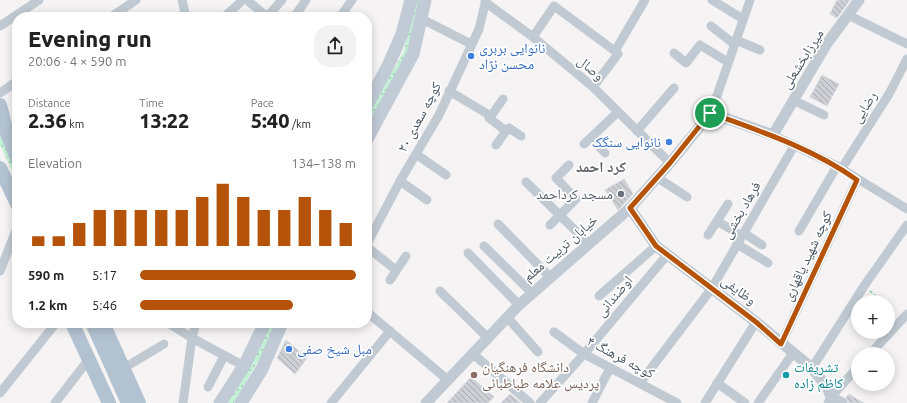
<!DOCTYPE html>
<html lang="en">
<head>
<meta charset="utf-8">
<style>
  :root { --surface:#fff; --page:#f2f2f2; --text:#222; --muted:#767676; --accent:#b45309 }
  body { margin:0; font-family:Ubuntu,"Noto Naskh Arabic",sans-serif; background:var(--page); color:var(--text); height:100vh; display:flex; flex-direction:column; font-size:15px; white-space:nowrap }
  * { box-sizing:border-box; margin:0 }
  p { font-size:13px; color:var(--muted) }
  .icon { flex:none; width:22px; height:22px; fill:none; stroke:currentColor; stroke-width:2; stroke-linecap:round; stroke-linejoin:round }
  .map { position:relative; flex:1; overflow:hidden }
  .sheet { position:absolute; left:12px; top:12px; width:360px; height:316px; display:flex; flex-direction:column; background:var(--surface); border-radius:16px; box-shadow:0 2px 10px #0003 }
  .sheet>* { flex:none }
  .fabs { position:absolute; left:851px; top:295px; display:grid; gap:8px }
  .fabs a { display:grid; place-items:center; width:44px; height:44px; border-radius:50%; background:var(--surface); box-shadow:0 2px 10px #0003; font-size:20px }
  .pin { position:absolute; display:grid; place-items:center; width:34px; height:34px; color:#fff; margin:-17px; border:2px solid #fff; border-radius:50%; box-shadow:0 1px 4px #0007 }
  .round { display:grid; place-items:center; flex:none; width:42px; height:42px; border-radius:16px; background:var(--page) }
  .summary { display:flex; align-items:center; justify-content:space-between; height:68px; padding:0 16px }
  h1 { font-size:22px; font-weight:800; line-height:30px }
  .stats { display:grid; grid-template-columns:repeat(3,1fr); gap:6px; height:68px; padding:4px 16px }
  .stats div { display:grid; align-content:center }
  .stats b { font-size:20px; font-weight:800 }
  .stats small { font-size:11px; font-weight:400 }
  .stats p { font-size:11px }
  .chart { height:112px; padding:8px 16px }
  .chart p { display:flex; justify-content:space-between }
  .chart svg { width:100%; height:72px; margin-top:4px; stroke:var(--accent); stroke-width:6 }
  ul { padding:0 16px; list-style:none; font-size:13px }
  li { display:grid; grid-template-columns:64px 48px 1fr; align-items:center; height:30px }
  li i { height:10px; border-radius:5px; background:var(--accent) }
  .map>svg:first-child { display:block }
  .grass { fill:url(#grass-dots) }
  .building { fill:url(#building-back-hatch); stroke:#d7d9de }
  .lines { fill:none; stroke-linecap:round; stroke-linejoin:round }
  .path { stroke:#7ad0a6; stroke-width:1.5; stroke-dasharray:3 2; stroke-linecap:butt }
  .minor { stroke:#c1cad2; stroke-width:9 }
  .tertiary { stroke:#c1cad2; stroke-width:11 }
  .secondary { stroke:#c1cbd6; stroke-width:13 }
  .primary { stroke:#b3c2d1; stroke-width:14 }
  .route-casing { stroke:#fff; stroke-width:8 }
  .route { stroke:#b45309; stroke-width:5 }
  .shop-dot { fill:#3f7fe0; stroke:#fff; stroke-width:1.5 }
  .worship-dot { fill:#6b7280; stroke:#fff; stroke-width:1.5 }
  .education-dot { fill:#8d6e63; stroke:#fff; stroke-width:1.5 }
  .culture-dot { fill:#0f9aa8; stroke:#fff; stroke-width:1.5 }
  .labels { text-anchor:middle; dominant-baseline:central; stroke-width:3.5; stroke-linejoin:round; paint-order:stroke }
  .shop-label { font-size:14px; fill:#366cbe; stroke:#fff; text-anchor:start }
  .street-label { font-size:14px; fill:#4a5661; stroke:#fff }
  .worship-label { font-size:14px; fill:#5b616d; stroke:#fff; text-anchor:end }
  .education-label { font-size:14px; fill:#785e54; stroke:#fff; text-anchor:start }
  .culture-label { font-size:14px; fill:#0d838f; stroke:#fff; text-anchor:start }
  .neighbourhood-label { font-size:15px; font-weight:bold; fill:#5f6368; stroke:#fff }
</style>
</head>
<body>
<div class="map">
<svg width="907" height="403" viewBox="0 0 907 403">
  <defs>
    <pattern id="grass-dots" width="8" height="8" patternUnits="userSpaceOnUse"><rect width="8" height="8" fill="#c3f1d5"/><path d="M2 2h.1M6 6h.1" fill="none" stroke="#a0c6b0" stroke-width="1.8" stroke-linecap="round"/></pattern>
    <pattern id="building-back-hatch" width="6" height="6" patternUnits="userSpaceOnUse"><rect width="6" height="6" fill="#cdcfd5"/><path d="M-1 5l2 2M0 0l6 6M5-1l2 2" fill="none" stroke="#a8abb0"/></pattern>
  </defs>
  <rect width="100%" height="100%" fill="#f5f3f3"/>
  <g class="grass">
    <polygon points="416,0 420,0 412,44 367,128 367,117 404,51"/>
    <polygon points="0,127 17,166 17,181 0,145"/>
    <polygon points="271,323 277,323 261,356 234,403 228,403"/>
  </g>
  <g class="building">
    <polygon points="837,0 850,0 837,18 830,14"/>
    <polygon points="822,75 839,84 827,106 810,97"/>
    <polygon points="624,179 633,194 618,210 605,190"/>
    <polygon points="286,340 307,358 295,374 277,358"/>
    <polygon points="471,377 494,397 488,403 447,403"/>
    <polygon points="510,394 521,403 501,403"/>
    <polygon points="849,394 855,398 864,403 849,403 846,398"/>
  </g>
  <g class="lines">
    <polyline class="path" points="870,291 883,302"/>
    <g class="minor">
      <polyline points="182,0 186,17"/>
      <polyline points="247,0 267,17"/>
      <polyline points="712,0 743,19"/>
      <polyline points="485,2 533,37 593,87 670,163"/>
      <polyline points="848,15 907,44"/>
      <polyline points="111,17 136,0"/>
      <polyline points="224,17 243,0"/>
      <polyline points="267,17 282,0"/>
      <polyline points="294,17 306,0"/>
      <polyline points="340,17 352,0"/>
      <polyline points="422,19 471,44"/>
      <polyline points="0,26 39,0"/>
      <polyline points="711,26 734,44"/>
      <polyline points="533,37 554,6 615,51 618,54 593,87"/>
      <polyline points="736,40 760,50"/>
      <polyline points="615,51 645,0"/>
      <polyline points="674,53 686,63 700,45 728,62"/>
      <polyline points="449,91 491,116 489,118 506,131 509,128 521,136"/>
      <polyline points="0,93 17,81"/>
      <polyline points="793,100 824,115"/>
      <polyline points="711,113 750,0"/>
      <polyline points="491,116 503,99"/>
      <polyline points="637,131 674,88"/>
      <polyline points="7,133 17,127"/>
      <polyline points="773,135 837,166 907,209"/>
      <polyline points="591,138 605,153"/>
      <polyline points="584,144 618,112"/>
      <polyline points="496,145 506,131"/>
      <polyline points="416,154 446,175"/>
      <polyline points="842,168 889,94 907,59"/>
      <polyline points="658,178 687,197"/>
      <polyline points="400,181 427,200"/>
      <polyline points="526,182 588,243"/>
      <polyline points="717,221 742,236"/>
      <polyline points="498,224 550,277"/>
      <polyline points="550,225 576,199 556,178 569,165"/>
      <polyline points="799,231 837,166"/>
      <polyline points="744,233 762,245"/>
      <polyline points="708,235 728,204"/>
      <polyline points="367,244 400,181 439,115 479,29 486,0"/>
      <polyline points="737,244 768,263"/>
      <polyline points="484,246 532,293"/>
      <polyline points="367,247 396,270"/>
      <polyline points="468,253 519,305"/>
      <polyline points="0,271 17,228"/>
      <polyline points="390,280 406,256"/>
      <polyline points="440,291 487,337"/>
      <polyline points="599,296 656,246"/>
      <polyline points="367,312 448,380"/>
      <polyline points="507,317 538,352"/>
      <polyline points="168,323 192,338 244,366"/>
      <polyline points="554,332 584,354 677,403"/>
      <polyline points="781,344 857,180"/>
      <polyline points="472,353 530,403"/>
      <polyline points="870,354 907,314"/>
      <polyline points="124,368 164,344"/>
      <polyline points="812,368 864,286 907,225"/>
      <polyline points="640,383 712,288 794,146"/>
      <polyline points="717,383 745,403"/>
      <polyline points="208,387 224,356"/>
      <polyline points="0,393 56,323"/>
      <polyline points="55,403 89,359"/>
      <polyline points="183,403 192,338 196,323"/>
      <polyline points="331,403 390,331"/>
      <polyline points="540,403 584,354 667,255"/>
      <polyline points="592,403 610,368"/>
      <polyline points="705,403 756,322"/>
      <polyline points="758,403 793,353"/>
      <polyline points="828,403 831,397 858,367"/>
    </g>
    <g class="tertiary">
      <polyline points="630,208 656,246 756,322 812,368 827,387 831,397 842,403"/>
      <polyline points="426,403 519,305 630,208 670,163 711,113 773,135 826,45 859,0"/>
    </g>
    <g class="secondary">
      <polyline points="367,105 388,66 402,34 411,0"/>
      <polyline points="367,139 413,54 425,0"/>
      <polyline points="220,403 244,366 265,323"/>
      <polyline points="241,403 262,369 282,323"/>
    </g>
    <g class="primary">
      <polyline points="0,105 7,133 17,159"/>
      <polyline points="0,168 17,204"/>
      <polyline points="72,323 109,403"/>
      <polyline points="92,323 128,403"/>
      <polyline points="103,323 139,403"/>
    </g>
  </g>
  <g class="lines">
    <defs>
      <path id="route" d="M 710,113 C 760,131 814,149 857,180 L 781,344 L 756,322 L 656,246 L 630,208 L 670,163 Z"/>
    </defs>
    <use href="#route" class="route-casing"/>
    <use href="#route" class="route"/>
  </g>
  <g class="shop-dot">
    <circle cx="471" cy="56" r="4"/>
    <circle cx="669" cy="142" r="4"/>
    <circle cx="289" cy="349" r="4"/>
  </g>
  <circle class="worship-dot" cx="621" cy="194" r="4"/>
  <circle class="education-dot" cx="474" cy="375" r="4"/>
  <circle class="culture-dot" cx="786" cy="375" r="4"/>
  <g class="labels">
    <g class="shop-label">
      <text x="479" y="48">نانوایی بربری<tspan x="479" dy="16">محسن نژاد</tspan></text>
      <text x="661" y="142" text-anchor="end">نانوایی سنگک</text>
      <text x="297" y="349">مبل شیخ صفی</text>
    </g>
    <g class="street-label">
      <text transform="translate(802 59) rotate(-58)">میرزابخشعلی</text>
      <text transform="translate(591 68) rotate(41)">وصال</text>
      <text transform="translate(864 107) rotate(-58)">رضایی</text>
      <text transform="translate(419 117) rotate(-62)">کوچه سعدی ۲۰</text>
      <text transform="translate(741 210) rotate(-60)">فرهاد بخشی</text>
      <text transform="translate(560 248) rotate(-41)">خیابان تربیت معلم</text>
      <text transform="translate(807 256) rotate(-65)">کوچه شهید یاقهاری</text>
      <text transform="translate(739 290) rotate(37)">وظایفی</text>
      <text transform="translate(614 296) rotate(-50)">اوضندانی</text>
      <text transform="translate(621 357) rotate(28)">کوچه فرهنگ ۴</text>
    </g>
    <g class="worship-label">
      <text x="613" y="194">مسجد کرداحمد</text>
    </g>
    <g class="education-label">
      <text x="482" y="367">دانشگاه فرهنگیان<tspan x="482" dy="16">پردیس علامه طباطبائی</tspan></text>
    </g>
    <g class="culture-label">
      <text x="794" y="367">تشریفات<tspan x="794" dy="16">کاظم زاده</tspan></text>
    </g>
    <g class="neighbourhood-label">
      <text x="601" y="166">کرد احمد</text>
    </g>
  </g>
</svg>
<div class="fabs">
<a>+</a>
<a>−</a>
</div>
<div class="pin" style="left:710px;top:113px;background:#1e9e55"><svg class="icon" aria-label="arrive" viewBox="0 0 24 24"><path d="M6 21V4h12l-3 4 3 4H6"/></svg></div>
<section class="sheet">
<div class="summary"><div><h1>Evening run</h1><p>20:06 · 4 × 590 m</p></div><a class="round"><svg class="icon" aria-label="share" viewBox="0 0 24 24"><path d="M12 15V3M7 8l5-5 5 5M5 13v7h14v-7"/></svg></a></div>
<div class="stats">
<div><p>Distance</p><b>2.36<small> km</small></b></div>
<div><p>Time</p><b>13:22</b></div>
<div><p>Pace</p><b>5:40<small> /km</small></b></div>
</div>
<div class="chart"><p><span>Elevation</span>134–138 m</p>
<svg viewBox="0 0 160 44" preserveAspectRatio="none"><path d="M5 44V38M15 44V38M25 44V30M35 44V22M45 44V22M55 44V22M65 44V22M75 44V22M85 44V14M95 44V6M105 44V14M115 44V22M125 44V22M135 44V14M145 44V22M155 44V30"/></svg>
</div>
<ul>
<li><b>590 m</b>5:17<i style="width:100%"></i></li>
<li><b>1.2 km</b>5:46<i style="width:71%"></i></li>
</ul>
</section>
</div>
</body>
</html>
